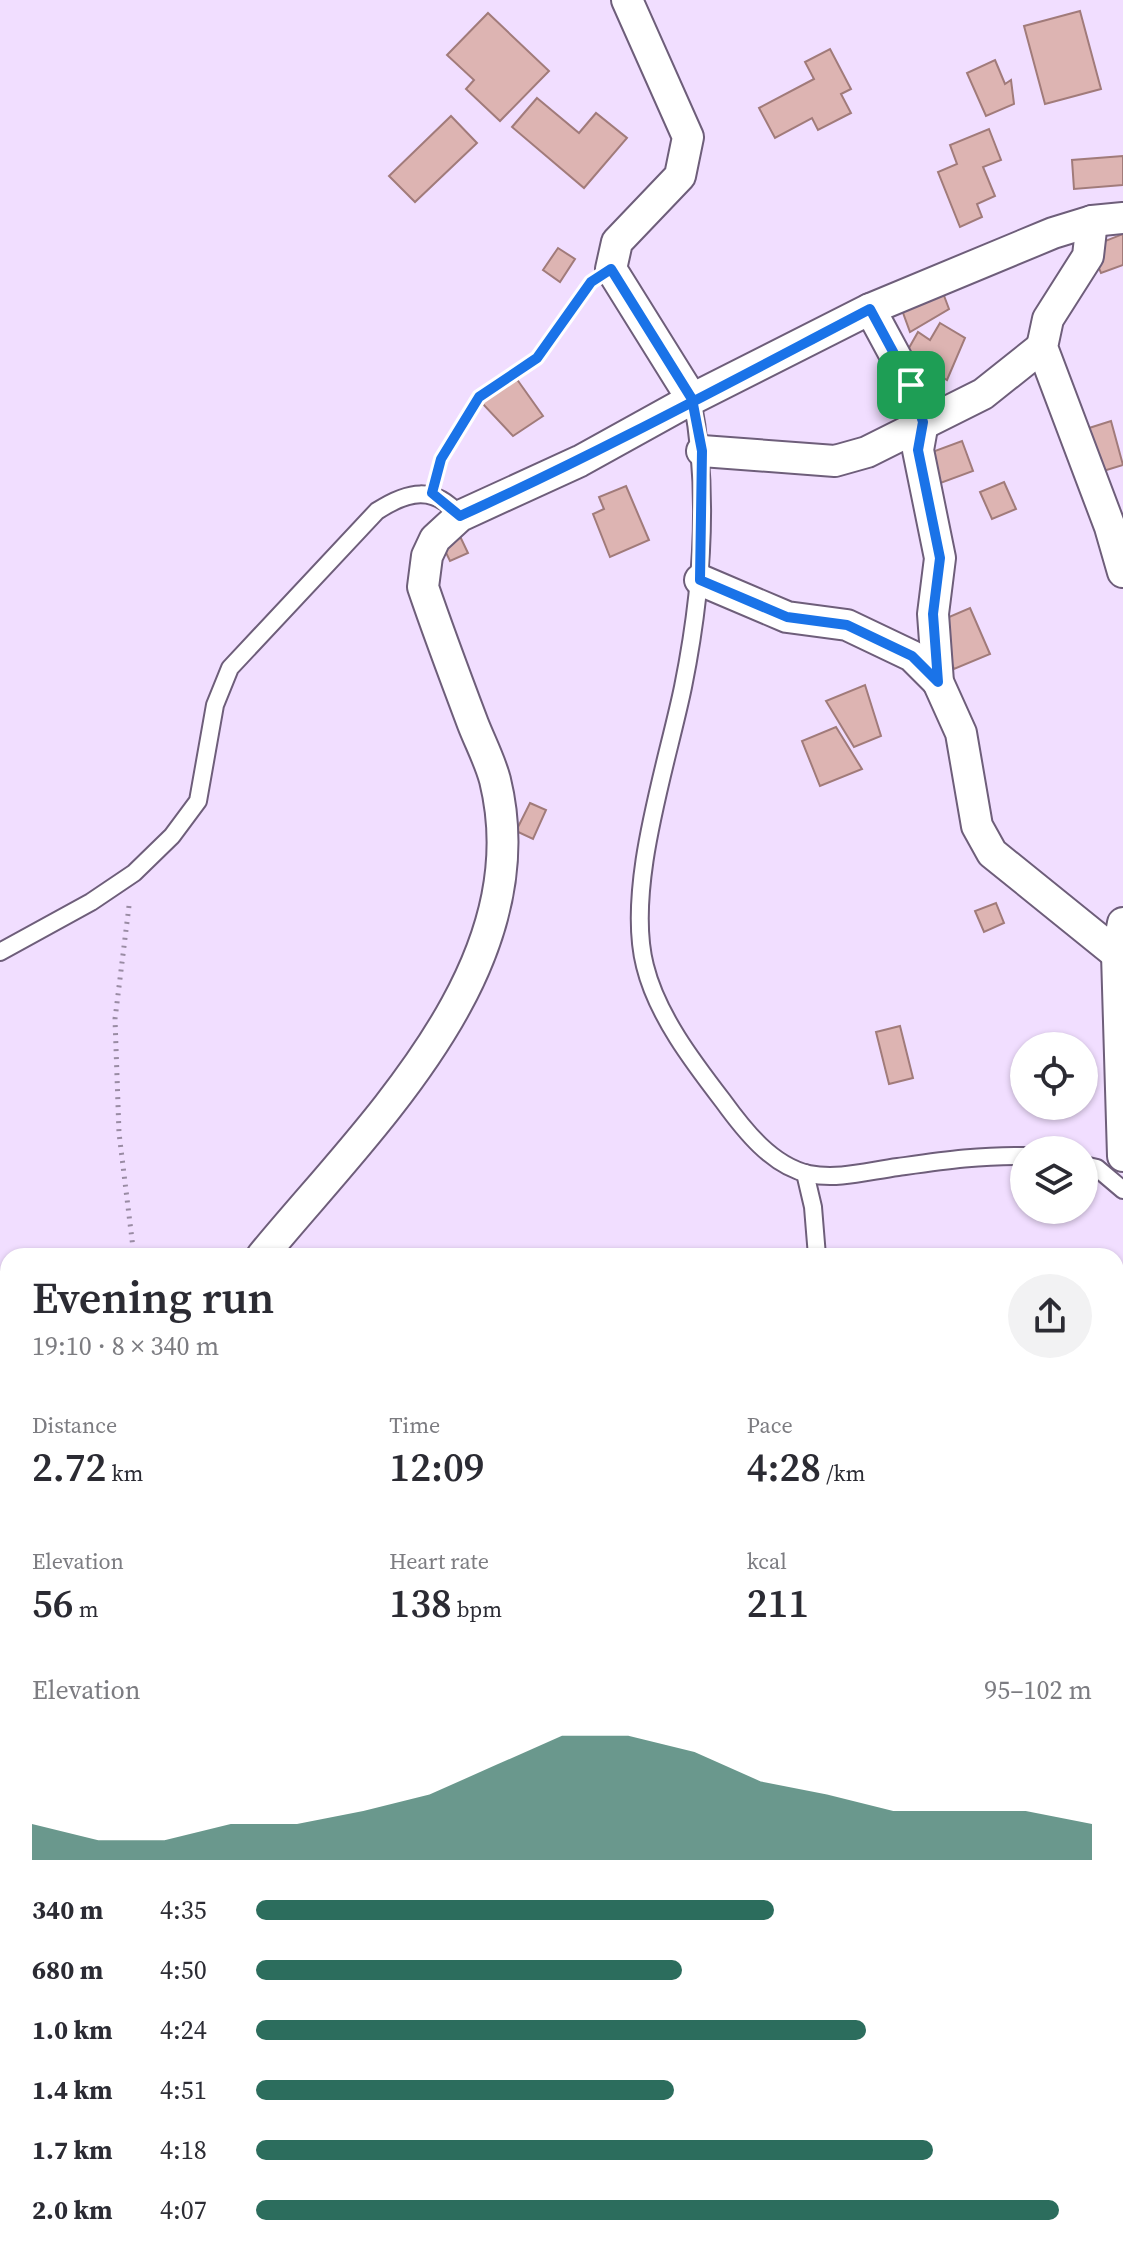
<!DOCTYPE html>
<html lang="en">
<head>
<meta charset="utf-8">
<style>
  :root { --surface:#fff; --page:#f2f2f3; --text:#2b2b33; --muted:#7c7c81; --accent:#2c6d5d }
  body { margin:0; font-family:"Source Serif 4",serif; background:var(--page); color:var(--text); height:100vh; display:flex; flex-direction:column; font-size:30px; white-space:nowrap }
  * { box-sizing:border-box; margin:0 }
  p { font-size:26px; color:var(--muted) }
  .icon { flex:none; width:44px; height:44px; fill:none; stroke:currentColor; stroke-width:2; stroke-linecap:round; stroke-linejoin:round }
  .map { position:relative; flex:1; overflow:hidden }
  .side { position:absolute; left:0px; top:1248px; width:1124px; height:1008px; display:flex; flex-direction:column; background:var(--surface); border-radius:24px 24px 0 0; box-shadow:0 2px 6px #0004 }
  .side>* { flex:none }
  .buttons { position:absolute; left:1010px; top:1032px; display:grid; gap:16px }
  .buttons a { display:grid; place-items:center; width:88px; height:88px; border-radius:50%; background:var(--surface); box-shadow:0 2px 6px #0004; font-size:40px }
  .pin { position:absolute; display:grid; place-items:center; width:68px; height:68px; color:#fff; margin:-34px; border-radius:16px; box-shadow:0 4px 12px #0006 }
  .round { display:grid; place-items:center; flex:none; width:84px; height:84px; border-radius:42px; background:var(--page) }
  .headline { display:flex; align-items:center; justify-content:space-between; height:136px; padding:0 32px }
  h1 { font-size:44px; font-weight:600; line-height:60px }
  .figures { display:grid; grid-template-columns:repeat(3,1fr); gap:12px; height:136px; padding:8px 32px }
  .figures div { display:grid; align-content:center }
  .figures b { font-size:40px; font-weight:600 }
  .figures small { font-size:22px; font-weight:400 }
  .figures p { font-size:22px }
  .chart { height:224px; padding:16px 32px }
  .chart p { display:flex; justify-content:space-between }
  .chart svg { width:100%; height:144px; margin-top:8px; fill:var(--accent); opacity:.7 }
  ul { padding:0 32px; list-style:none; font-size:26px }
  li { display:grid; grid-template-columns:128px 96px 1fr; align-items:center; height:60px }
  li i { height:20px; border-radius:10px; background:var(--accent) }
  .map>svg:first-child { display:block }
  .building { fill:#ddb4b2; stroke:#a17b7a; stroke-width:2 }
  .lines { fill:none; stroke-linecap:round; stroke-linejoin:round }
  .lane-casing { stroke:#6e5e7a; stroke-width:20 }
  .street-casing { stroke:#6e5e7a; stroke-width:34 }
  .path { stroke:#998ba3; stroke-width:5; stroke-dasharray:2 6; stroke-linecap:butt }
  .lane { stroke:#fff; stroke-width:16 }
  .street { stroke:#fff; stroke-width:30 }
  .route-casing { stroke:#fff; stroke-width:16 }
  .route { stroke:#1a73e8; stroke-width:10 }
</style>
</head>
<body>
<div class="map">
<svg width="1123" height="2256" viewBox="0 0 1123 2256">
  <rect width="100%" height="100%" fill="#f1deff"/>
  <g class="building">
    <polygon points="1080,11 1101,89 1045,104 1024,26"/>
    <polygon points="488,13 549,71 500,121 466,89 474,80 447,55"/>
    <polygon points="830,49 851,89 841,94 851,113 818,130 812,118 775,138 759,108 814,79 805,62"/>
    <polygon points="995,60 1005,84 1011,80 1014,104 986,116 967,73"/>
    <polygon points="537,98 579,133 596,113 627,138 584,188 512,127"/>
    <polygon points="451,116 477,143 415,202 389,176"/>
    <polygon points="989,129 1001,160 983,167 995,196 977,204 982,217 960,227 938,172 957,164 950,145"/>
    <polygon points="1123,156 1123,185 1074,189 1072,160"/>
    <polygon points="1123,234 1123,265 1101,273 1090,247"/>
    <polygon points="558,248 575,259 560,282 543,270"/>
    <polygon points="943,293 949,309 910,332 902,310"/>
    <polygon points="940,323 965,338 947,380 905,355 918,332 930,340"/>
    <polygon points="516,378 543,416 513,436 481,402"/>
    <polygon points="1111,421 1123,465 1100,472 1086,429"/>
    <polygon points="962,441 973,471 935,485 924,455"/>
    <polygon points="1004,482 1016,509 992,519 980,492"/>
    <polygon points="626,486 649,540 610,557 593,514 604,509 599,497"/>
    <polygon points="457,530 468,553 450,561 439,538"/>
    <polygon points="970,608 990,654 954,669 935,623"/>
    <polygon points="865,685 881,736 854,747 826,701"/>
    <polygon points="836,727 862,769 820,786 802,741"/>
    <polygon points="530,803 546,810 533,839 516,831"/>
    <polygon points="996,903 1004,923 984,932 975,911"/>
    <polygon points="900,1026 913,1078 889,1084 876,1032"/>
    <polygon points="136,2248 194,2248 183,2249 182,2256 157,2256 135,2252"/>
    <polygon points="384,2248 437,2248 443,2249 441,2256 382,2256"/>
    <polygon points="547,2248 621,2248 618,2256 544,2256"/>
  </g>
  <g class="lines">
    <defs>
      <g id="lane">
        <path d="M 692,399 C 710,493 702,593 683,687 C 667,765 625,888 645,966 C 657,1015 693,1062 723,1101 C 744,1130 772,1166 809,1174 C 838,1180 868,1171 898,1167 C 941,1161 981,1155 1024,1156"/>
        <path d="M 0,952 L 91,902 L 134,873 L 172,836 L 198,801 L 215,705 L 230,668 L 377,511 C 408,491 434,485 460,516"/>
        <polyline points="1084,1165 1097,1168 1123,1190"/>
        <polyline points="805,1173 813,1207 817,1256"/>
        <polyline points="1116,1927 1123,1930"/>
      </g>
      <g id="street">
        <polyline points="627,0 688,137 680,176 617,242 611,269 692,399"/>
        <polyline points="1092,221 1088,256 1048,319 1042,347 1110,527 1123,572"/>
        <polyline points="870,309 911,385 923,422 918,450 940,558 933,614 938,682 961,733 977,826 992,853 1117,954"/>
        <polyline points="702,451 835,461 867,452 983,394 1042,347"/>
        <polyline points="700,580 787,617 847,625 912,656 938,682"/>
        <polyline points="1123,923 1117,954 1123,1156"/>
        <path d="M 262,1256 C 368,1127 541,967 495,780 C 490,761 480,742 473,724 C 456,679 439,634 423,587 L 427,556 L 435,539 L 460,516 L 580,461 L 692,399 L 870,309 L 1053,233 L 1092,221 L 1123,218"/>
        <polyline points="0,1566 8,1557"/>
        <polyline points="0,1813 8,1816"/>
        <polyline points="1116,2121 1123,2117"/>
        <polyline points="319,2248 320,2256"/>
        <polyline points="1090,2248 1096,2256"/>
      </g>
    </defs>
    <use href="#lane" class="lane-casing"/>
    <use href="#street" class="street-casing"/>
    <g class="path">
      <polyline points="437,475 441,459 479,397 537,358 586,290"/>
      <polyline points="129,906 115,1019 119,1133 134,1256"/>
      <polyline points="0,2027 8,2025"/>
      <polyline points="0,2207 8,2196"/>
      <polyline points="1017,2256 1021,2248"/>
    </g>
    <use href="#lane" class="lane"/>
    <use href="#street" class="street"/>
  </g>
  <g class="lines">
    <defs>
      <path id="route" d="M 911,385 L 870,309 C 734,380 599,453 460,516 L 432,493 L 441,459 L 479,397 L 537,358 L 591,282 L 611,269 L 692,399 L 702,451 L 700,580 L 787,617 L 847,625 L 912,656 L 938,682 L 933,614 L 940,558 L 918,450 L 923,422 L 911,385"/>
    </defs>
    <use href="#route" class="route-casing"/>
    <use href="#route" class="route"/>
  </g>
</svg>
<div class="buttons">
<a><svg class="icon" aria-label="locate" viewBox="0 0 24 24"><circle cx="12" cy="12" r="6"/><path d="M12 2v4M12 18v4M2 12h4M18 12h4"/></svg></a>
<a><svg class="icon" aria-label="layers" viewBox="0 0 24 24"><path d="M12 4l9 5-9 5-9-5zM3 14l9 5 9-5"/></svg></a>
</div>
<div class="pin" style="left:911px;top:385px;background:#1e9e55"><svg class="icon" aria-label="arrive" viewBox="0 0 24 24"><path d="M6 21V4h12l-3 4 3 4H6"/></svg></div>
<section class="side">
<div class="headline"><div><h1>Evening run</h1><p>19:10 · 8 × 340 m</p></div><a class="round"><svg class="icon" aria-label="share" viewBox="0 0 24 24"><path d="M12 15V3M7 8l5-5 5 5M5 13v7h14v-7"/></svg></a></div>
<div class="figures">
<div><p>Distance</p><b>2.72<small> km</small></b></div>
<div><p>Time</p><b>12:09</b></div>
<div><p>Pace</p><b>4:28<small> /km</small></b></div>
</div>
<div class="figures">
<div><p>Elevation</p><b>56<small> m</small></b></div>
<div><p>Heart rate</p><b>138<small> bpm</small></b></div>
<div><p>kcal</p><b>211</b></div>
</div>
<div class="chart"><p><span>Elevation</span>95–102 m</p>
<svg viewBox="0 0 160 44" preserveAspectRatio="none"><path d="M0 44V33L10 38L20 38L30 33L40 33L50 29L60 24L70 15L80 6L90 6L100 11L110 20L120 24L130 29L140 29L150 29L160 33V44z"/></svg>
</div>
<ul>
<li><b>340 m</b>4:35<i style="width:62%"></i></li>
<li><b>680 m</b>4:50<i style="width:51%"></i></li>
<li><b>1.0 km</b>4:24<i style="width:73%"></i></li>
<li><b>1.4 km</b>4:51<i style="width:50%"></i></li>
<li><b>1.7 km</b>4:18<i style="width:81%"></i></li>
<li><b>2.0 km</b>4:07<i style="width:96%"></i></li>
</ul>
</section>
</div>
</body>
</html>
